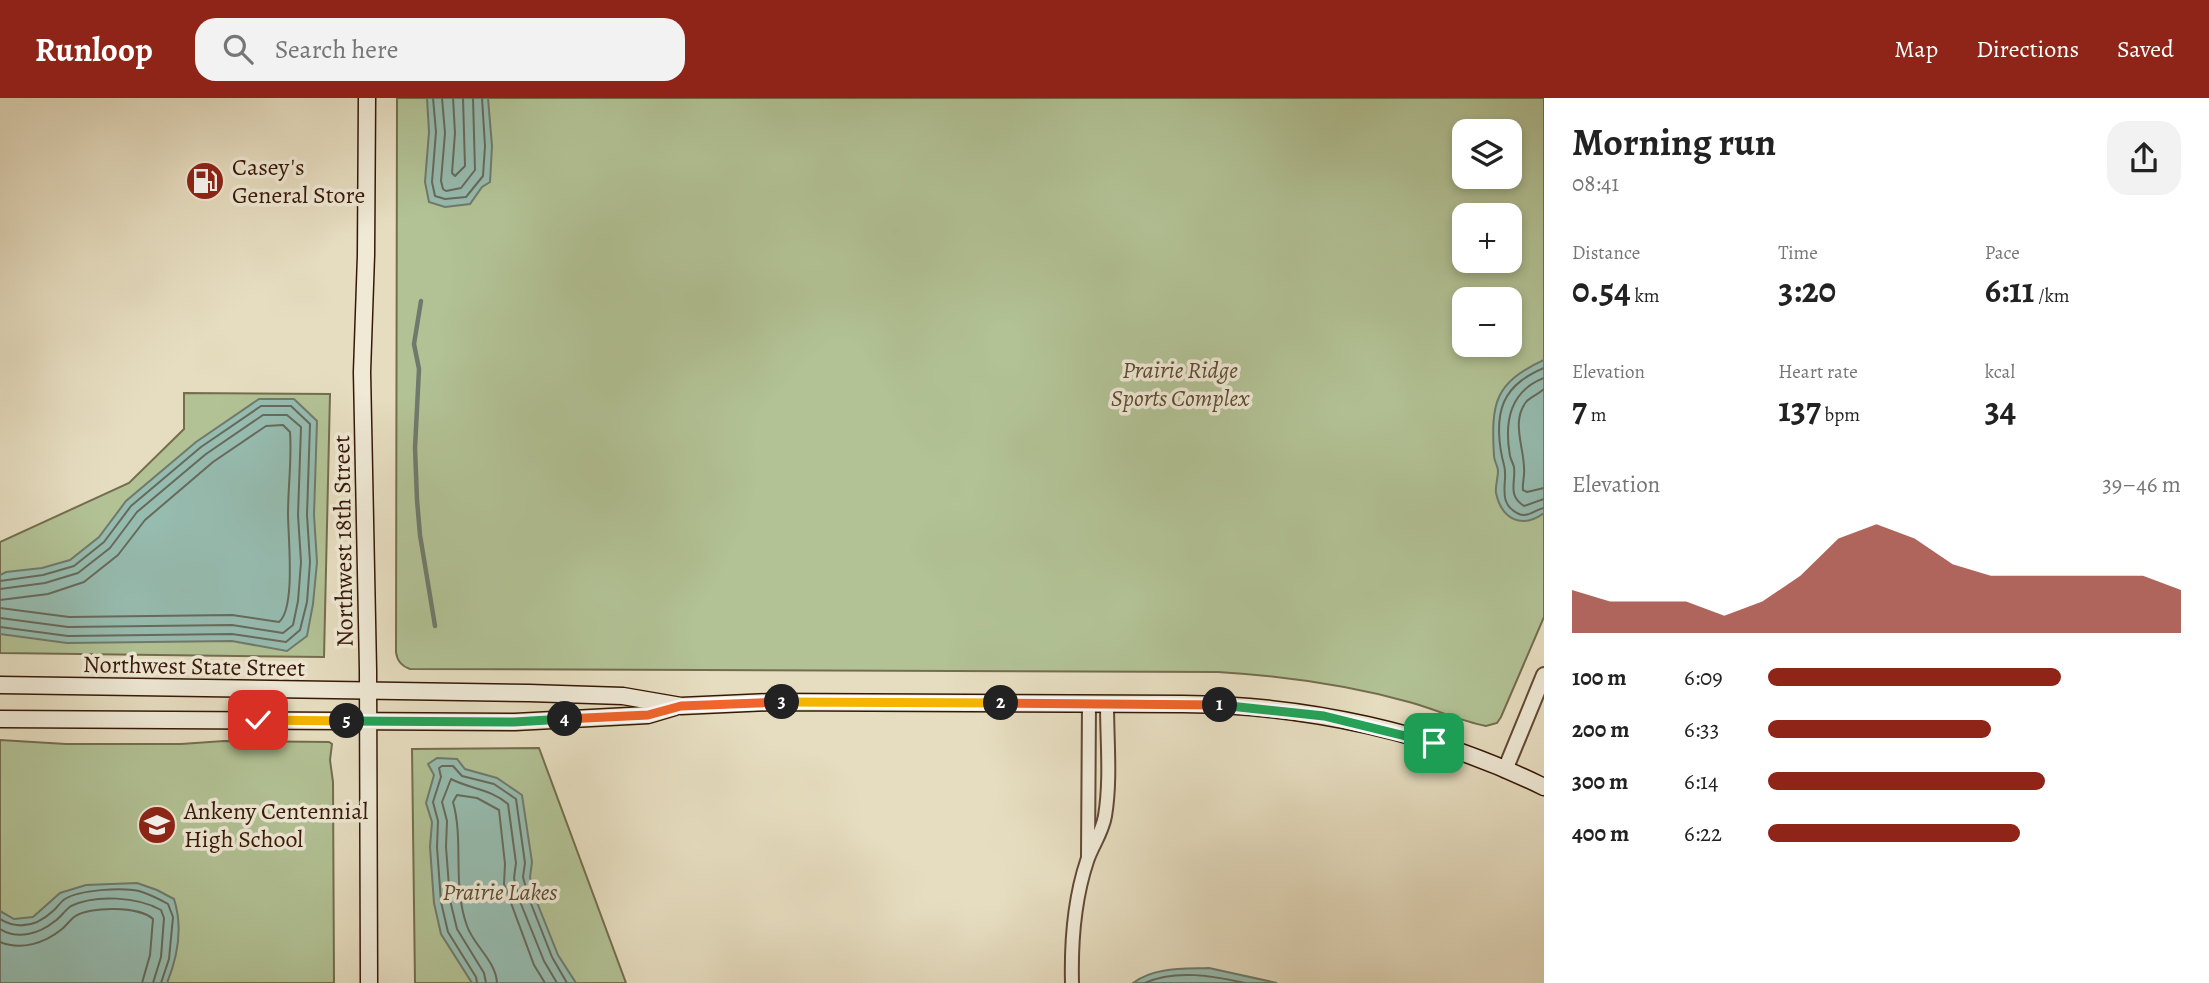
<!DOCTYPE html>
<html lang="en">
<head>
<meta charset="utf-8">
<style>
  :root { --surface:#fff; --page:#f2f2f2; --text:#222; --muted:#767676; --accent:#8f2418 }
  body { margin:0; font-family:Alegreya,serif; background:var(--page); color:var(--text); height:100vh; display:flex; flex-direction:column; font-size:26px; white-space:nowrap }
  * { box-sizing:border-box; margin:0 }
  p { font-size:23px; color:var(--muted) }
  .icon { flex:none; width:38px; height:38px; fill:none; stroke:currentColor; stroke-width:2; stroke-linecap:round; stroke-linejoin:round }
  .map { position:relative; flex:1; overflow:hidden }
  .sheet { display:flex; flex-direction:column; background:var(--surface); width:665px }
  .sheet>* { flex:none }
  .buttons { position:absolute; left:1452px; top:21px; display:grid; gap:14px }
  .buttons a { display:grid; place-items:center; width:70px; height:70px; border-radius:14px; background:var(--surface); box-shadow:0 4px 10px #0003; font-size:35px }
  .pin { position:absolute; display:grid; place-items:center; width:60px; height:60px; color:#fff; margin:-30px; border-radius:14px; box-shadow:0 4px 10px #0006 }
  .km { position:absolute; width:35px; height:35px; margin:-18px; border-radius:50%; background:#222; color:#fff; font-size:19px; line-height:35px; text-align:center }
  .round { display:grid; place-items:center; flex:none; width:74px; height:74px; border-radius:21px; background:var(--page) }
  .overview { display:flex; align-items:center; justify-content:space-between; height:119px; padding:0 28px }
  h1 { font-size:38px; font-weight:700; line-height:52px }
  .metrics { display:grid; grid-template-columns:repeat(3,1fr); gap:10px; height:119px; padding:7px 28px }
  .metrics div { display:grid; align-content:center }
  .metrics b { font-size:35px; font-weight:700 }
  .metrics small { font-size:19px; font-weight:400 }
  .metrics p { font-size:19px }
  .chart { height:196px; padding:14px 28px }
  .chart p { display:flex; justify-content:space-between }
  .chart svg { width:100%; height:126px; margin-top:7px; fill:var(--accent); opacity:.7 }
  ul { padding:0 28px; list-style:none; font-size:23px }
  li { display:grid; grid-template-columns:112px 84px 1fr; align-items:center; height:52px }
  li i { height:18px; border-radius:9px; background:var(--accent) }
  header { display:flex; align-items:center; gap:42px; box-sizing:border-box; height:98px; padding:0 35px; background:var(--accent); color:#fff }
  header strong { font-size:33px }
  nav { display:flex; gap:38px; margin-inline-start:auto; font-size:24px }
  .search { width:490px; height:63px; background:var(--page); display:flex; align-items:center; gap:18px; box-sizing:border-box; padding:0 24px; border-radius:21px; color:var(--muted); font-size:26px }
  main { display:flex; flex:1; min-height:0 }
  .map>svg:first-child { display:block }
  .green { fill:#b2c295; stroke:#746d4e; stroke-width:2; fill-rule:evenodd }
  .water { fill:#96bcb0; stroke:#707a6c; stroke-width:2 }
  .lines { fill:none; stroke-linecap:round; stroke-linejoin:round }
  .shore { stroke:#666a5c; stroke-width:2 }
  .stream { stroke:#707a6c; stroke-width:4.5 }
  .minor-casing { stroke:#634935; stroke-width:16 }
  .tertiary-casing { stroke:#634935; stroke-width:18 }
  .secondary-casing { stroke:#371807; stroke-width:19 }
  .minor { stroke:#efe9d6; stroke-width:12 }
  .tertiary { stroke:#efe9d6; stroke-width:14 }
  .secondary { stroke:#efe9d6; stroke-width:16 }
  .split-1-casing { stroke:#fff; stroke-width:14 }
  .split-2-casing { stroke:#fff; stroke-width:14 }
  .split-3-casing { stroke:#fff; stroke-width:14 }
  .split-4-casing { stroke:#fff; stroke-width:14 }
  .split-5-casing { stroke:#fff; stroke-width:14 }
  .split-6-casing { stroke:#fff; stroke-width:14 }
  .split-1 { stroke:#22a559; stroke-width:9 }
  .split-2 { stroke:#f0652b; stroke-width:9 }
  .split-3 { stroke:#f5b400; stroke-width:9 }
  .split-4 { stroke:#f0652b; stroke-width:9 }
  .split-5 { stroke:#22a559; stroke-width:9 }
  .split-6 { stroke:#f5b400; stroke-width:9 }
  .labels { text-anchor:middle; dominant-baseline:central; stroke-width:7; stroke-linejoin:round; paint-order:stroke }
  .poi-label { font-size:24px; fill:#371807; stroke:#efe9d6; text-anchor:start }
  .park-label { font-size:24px; font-style:italic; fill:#5c4b32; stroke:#efe9d6 }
  .street-label { font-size:24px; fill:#371807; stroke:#efe9d6 }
</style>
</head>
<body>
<header>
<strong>Runloop</strong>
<div class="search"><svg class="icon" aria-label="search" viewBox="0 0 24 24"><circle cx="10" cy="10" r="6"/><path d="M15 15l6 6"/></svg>Search here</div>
<nav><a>Map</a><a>Directions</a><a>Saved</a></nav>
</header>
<main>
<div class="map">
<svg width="1544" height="885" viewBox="0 0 1544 885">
  <rect width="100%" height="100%" fill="#e6ddc0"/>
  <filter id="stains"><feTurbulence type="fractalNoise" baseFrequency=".00286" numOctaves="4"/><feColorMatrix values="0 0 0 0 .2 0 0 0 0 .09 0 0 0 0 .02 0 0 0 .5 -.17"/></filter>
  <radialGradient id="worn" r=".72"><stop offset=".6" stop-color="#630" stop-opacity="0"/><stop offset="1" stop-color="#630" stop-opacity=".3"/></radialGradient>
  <g class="green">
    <path d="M 397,0 L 1544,0 L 1544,519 L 1501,619 L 1497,625 L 1486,628 C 1460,623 1435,611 1409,604 C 1347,587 1283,578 1218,574 L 410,571 C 401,568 397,563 396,554 ZM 1465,33 L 1510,33 L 1510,79 L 1465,79 ZM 1465,117 L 1510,117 L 1510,163 L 1465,163 ZM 1465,201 L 1510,201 L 1510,247 L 1465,247 Z"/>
    <polygon points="184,295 330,296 324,559 0,555 0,444 129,385 184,331"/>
    <polygon points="0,642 66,646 181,646 224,643 329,644 332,646 330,662 333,684 334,885 0,885"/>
    <polygon points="539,650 626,885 415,885 412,651"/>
  </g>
  <g class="water">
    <polygon points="427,0 488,0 492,48 490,84 482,89 470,106 445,109 429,104 425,84 429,34"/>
    <path d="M 1544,262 L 1544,415 C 1522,431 1502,422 1496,395 C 1495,388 1498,381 1498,373 C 1498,368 1494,363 1494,358 C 1491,305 1494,285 1544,262 Z"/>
    <polygon points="259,301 294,301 317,323 314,417 317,464 313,506 307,538 287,553 232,543 67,545 0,536 0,477 6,474 42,470 70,462 99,439 126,403 196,344"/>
    <polygon points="437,660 457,661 465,671 497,680 522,697 532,764 530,779 534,797 558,857 576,885 472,885 441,836 434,805 430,749 432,724 426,705 434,677 428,666"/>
    <path d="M 137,785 L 157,792 L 174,801 C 183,829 178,858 167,885 L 0,885 L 0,813 L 14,821 L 33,819 L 60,795 L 86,787 Z"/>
    <path d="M 1209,870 L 1277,885 L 1133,885 C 1154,869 1183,871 1209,870 Z"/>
  </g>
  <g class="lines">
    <g class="shore">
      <polyline points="433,0 436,34 432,84 435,98 445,101 466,99 483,78 485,48 482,0"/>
      <polyline points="442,0 445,35 441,83 443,91 446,93 461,90 475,72 473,0"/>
      <polyline points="453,0 455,35 452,75 455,78 465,68 463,0"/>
      <path d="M 1544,270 C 1528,277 1512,286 1504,304 C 1496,322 1499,349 1504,367 C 1509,383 1495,405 1519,416 C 1528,420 1536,411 1544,410"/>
      <path d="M 1544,280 C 1510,293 1504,324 1510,358 C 1511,362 1513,365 1514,369 C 1516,385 1507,397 1524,408 L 1544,401"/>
      <path d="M 1544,291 C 1539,296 1530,299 1526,304 C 1511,323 1524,350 1524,370 C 1525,378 1522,385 1523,392 L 1527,394 L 1544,390"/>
      <polyline points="0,483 43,477 74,468 104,444 131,408 201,349 261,308 291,308 310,326 307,417 310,464 307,504 300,532 286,544 232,536 68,538 0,529"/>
      <polyline points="0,491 45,485 78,475 110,450 137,414 206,356 263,317 287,317 301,329 298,417 301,464 298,503 293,527 283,535 232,527 68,529 0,520"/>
      <path d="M 0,502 L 48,496 L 84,484 L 118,457 L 145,422 L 213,364 L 266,328 L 283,327 L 290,334 C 292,361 288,389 288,416 C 288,438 296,510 279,524 L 232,517 L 69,519 L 0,510"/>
      <path d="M 0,821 C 19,832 37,828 53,813 C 57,810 60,804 65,801 C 79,792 122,789 139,793 C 149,796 159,801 168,806 L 173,819 L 169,861 L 161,885"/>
      <path d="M 0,831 C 18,842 39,836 55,823 C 61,819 65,812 71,808 C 96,796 138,799 161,812 L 164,820 L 161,859 L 153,885"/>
      <path d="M 0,844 C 21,853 45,845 62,831 C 66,828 69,823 74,819 C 89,808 140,808 153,821 L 150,857 L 142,885"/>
      <polyline points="477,885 476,879 448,834 441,804 437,749 438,723 433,704 441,679 439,670 442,668 453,668 462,678 494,686 516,701 525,765 523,779 528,798 552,859 567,885"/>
      <path d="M 486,885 L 484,875 L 457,831 L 450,802 L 446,749 L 447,723 L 442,704 L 451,681 C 470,691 491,691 508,706 L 516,765 L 514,780 L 519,801 L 544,863 L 557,885"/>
      <path d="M 497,885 C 496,863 474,848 467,828 C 452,786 464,743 453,704 L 457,697 L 477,700 L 499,712 L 505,766 L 504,786 L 534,867 L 545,885"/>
      <path d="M 1145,885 C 1175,871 1214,878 1245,885"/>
    </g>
    <polyline class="stream" points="421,203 414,246 419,271 415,350 417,402 420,437 435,528"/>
    <defs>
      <g id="minor">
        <polyline points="1088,759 1089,605"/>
        <path d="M 1072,885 C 1071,844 1074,802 1087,763 C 1092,748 1102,735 1105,718 C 1111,682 1107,643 1107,606"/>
      </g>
      <polyline id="tertiary" points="1505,672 1544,577"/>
      <g id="secondary">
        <polyline points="367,0 366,157 362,274 368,572 369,885"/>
        <path d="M 0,587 L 529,595 L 623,598 L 681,608 L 771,604 L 1183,606 C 1308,607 1432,634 1544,689"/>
        <polyline points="0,621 515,624 648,617 675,609"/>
      </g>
    </defs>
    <use href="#minor" class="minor-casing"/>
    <use href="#tertiary" class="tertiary-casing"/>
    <use href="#secondary" class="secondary-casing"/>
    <use href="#minor" class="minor"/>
    <use href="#tertiary" class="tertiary"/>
    <use href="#secondary" class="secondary"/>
  </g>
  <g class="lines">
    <defs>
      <polyline id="split-1" points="1220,607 1324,618 1434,645"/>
      <polyline id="split-2" points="1001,605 1220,607"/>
      <polyline id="split-3" points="782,604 1001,605"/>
      <polyline id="split-4" points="565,621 648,617 681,608 782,604"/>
      <polyline id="split-5" points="347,623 514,624 565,621"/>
      <polyline id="split-6" points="258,622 347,623"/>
    </defs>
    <use href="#split-1" class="split-1-casing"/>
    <use href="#split-2" class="split-2-casing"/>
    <use href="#split-3" class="split-3-casing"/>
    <use href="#split-4" class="split-4-casing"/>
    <use href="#split-5" class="split-5-casing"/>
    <use href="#split-6" class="split-6-casing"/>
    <use href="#split-1" class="split-1"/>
    <use href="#split-2" class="split-2"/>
    <use href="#split-3" class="split-3"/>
    <use href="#split-4" class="split-4"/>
    <use href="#split-5" class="split-5"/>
    <use href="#split-6" class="split-6"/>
  </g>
  <defs>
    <symbol id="fuel-disc" viewBox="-11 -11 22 22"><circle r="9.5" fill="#8f2418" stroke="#efe9d6"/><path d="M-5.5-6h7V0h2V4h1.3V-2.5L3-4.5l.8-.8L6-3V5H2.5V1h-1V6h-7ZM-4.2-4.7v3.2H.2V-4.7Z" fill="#fff"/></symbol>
    <symbol id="school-disc" viewBox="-11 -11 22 22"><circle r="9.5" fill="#8f2418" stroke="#efe9d6"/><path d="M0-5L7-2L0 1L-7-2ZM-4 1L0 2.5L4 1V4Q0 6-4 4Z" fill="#fff"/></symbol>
  </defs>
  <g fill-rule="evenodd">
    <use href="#fuel-disc" x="183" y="61" width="44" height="44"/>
    <use href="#school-disc" x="135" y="705" width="44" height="44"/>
  </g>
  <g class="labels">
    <g class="poi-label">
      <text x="232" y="69">Casey's<tspan x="232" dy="28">General Store</tspan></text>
      <text x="184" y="713">Ankeny Centennial<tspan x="184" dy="28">High School</tspan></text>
    </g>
    <g class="park-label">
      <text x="1180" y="272">Prairie Ridge<tspan x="1180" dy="28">Sports Complex</tspan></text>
      <text x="500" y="794">Prairie Lakes</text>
    </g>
    <g class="street-label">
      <text transform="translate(343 443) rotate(-91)">Northwest 18th Street</text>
      <text transform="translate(194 568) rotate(1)">Northwest State Street</text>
    </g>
  </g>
  <rect width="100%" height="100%" filter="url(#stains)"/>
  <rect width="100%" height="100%" fill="url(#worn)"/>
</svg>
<div class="buttons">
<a><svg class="icon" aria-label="layers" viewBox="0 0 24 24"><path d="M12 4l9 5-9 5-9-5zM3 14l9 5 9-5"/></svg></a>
<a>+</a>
<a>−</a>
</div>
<div class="pin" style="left:1434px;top:645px;background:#1e9e55"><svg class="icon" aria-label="arrive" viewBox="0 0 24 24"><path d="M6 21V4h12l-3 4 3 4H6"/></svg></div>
<div class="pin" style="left:258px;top:622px;background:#d93025"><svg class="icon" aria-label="check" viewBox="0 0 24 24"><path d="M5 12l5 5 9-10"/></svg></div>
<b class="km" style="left:1220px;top:607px">1</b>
<b class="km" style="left:1001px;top:605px">2</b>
<b class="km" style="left:782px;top:604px">3</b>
<b class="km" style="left:565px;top:621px">4</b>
<b class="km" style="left:347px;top:623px">5</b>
</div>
<section class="sheet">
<div class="overview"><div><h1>Morning run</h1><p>08:41</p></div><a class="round"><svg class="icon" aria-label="share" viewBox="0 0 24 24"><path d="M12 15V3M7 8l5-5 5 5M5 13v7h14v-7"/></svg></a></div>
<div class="metrics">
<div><p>Distance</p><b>0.54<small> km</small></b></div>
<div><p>Time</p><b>3:20</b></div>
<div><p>Pace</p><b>6:11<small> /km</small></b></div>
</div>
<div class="metrics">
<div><p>Elevation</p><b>7<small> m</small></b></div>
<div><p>Heart rate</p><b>137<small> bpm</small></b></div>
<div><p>kcal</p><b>34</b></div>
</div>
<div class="chart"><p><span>Elevation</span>39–46 m</p>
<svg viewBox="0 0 160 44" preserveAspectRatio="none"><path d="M0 44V29L10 33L20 33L30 33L40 38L50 33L60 24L70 11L80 6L90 11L100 20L110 24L120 24L130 24L140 24L150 24L160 29V44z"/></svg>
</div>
<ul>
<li><b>100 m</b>6:09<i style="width:71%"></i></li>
<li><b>200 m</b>6:33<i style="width:54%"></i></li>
<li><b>300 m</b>6:14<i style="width:67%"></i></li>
<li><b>400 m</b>6:22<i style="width:61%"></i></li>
</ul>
</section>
</main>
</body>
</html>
